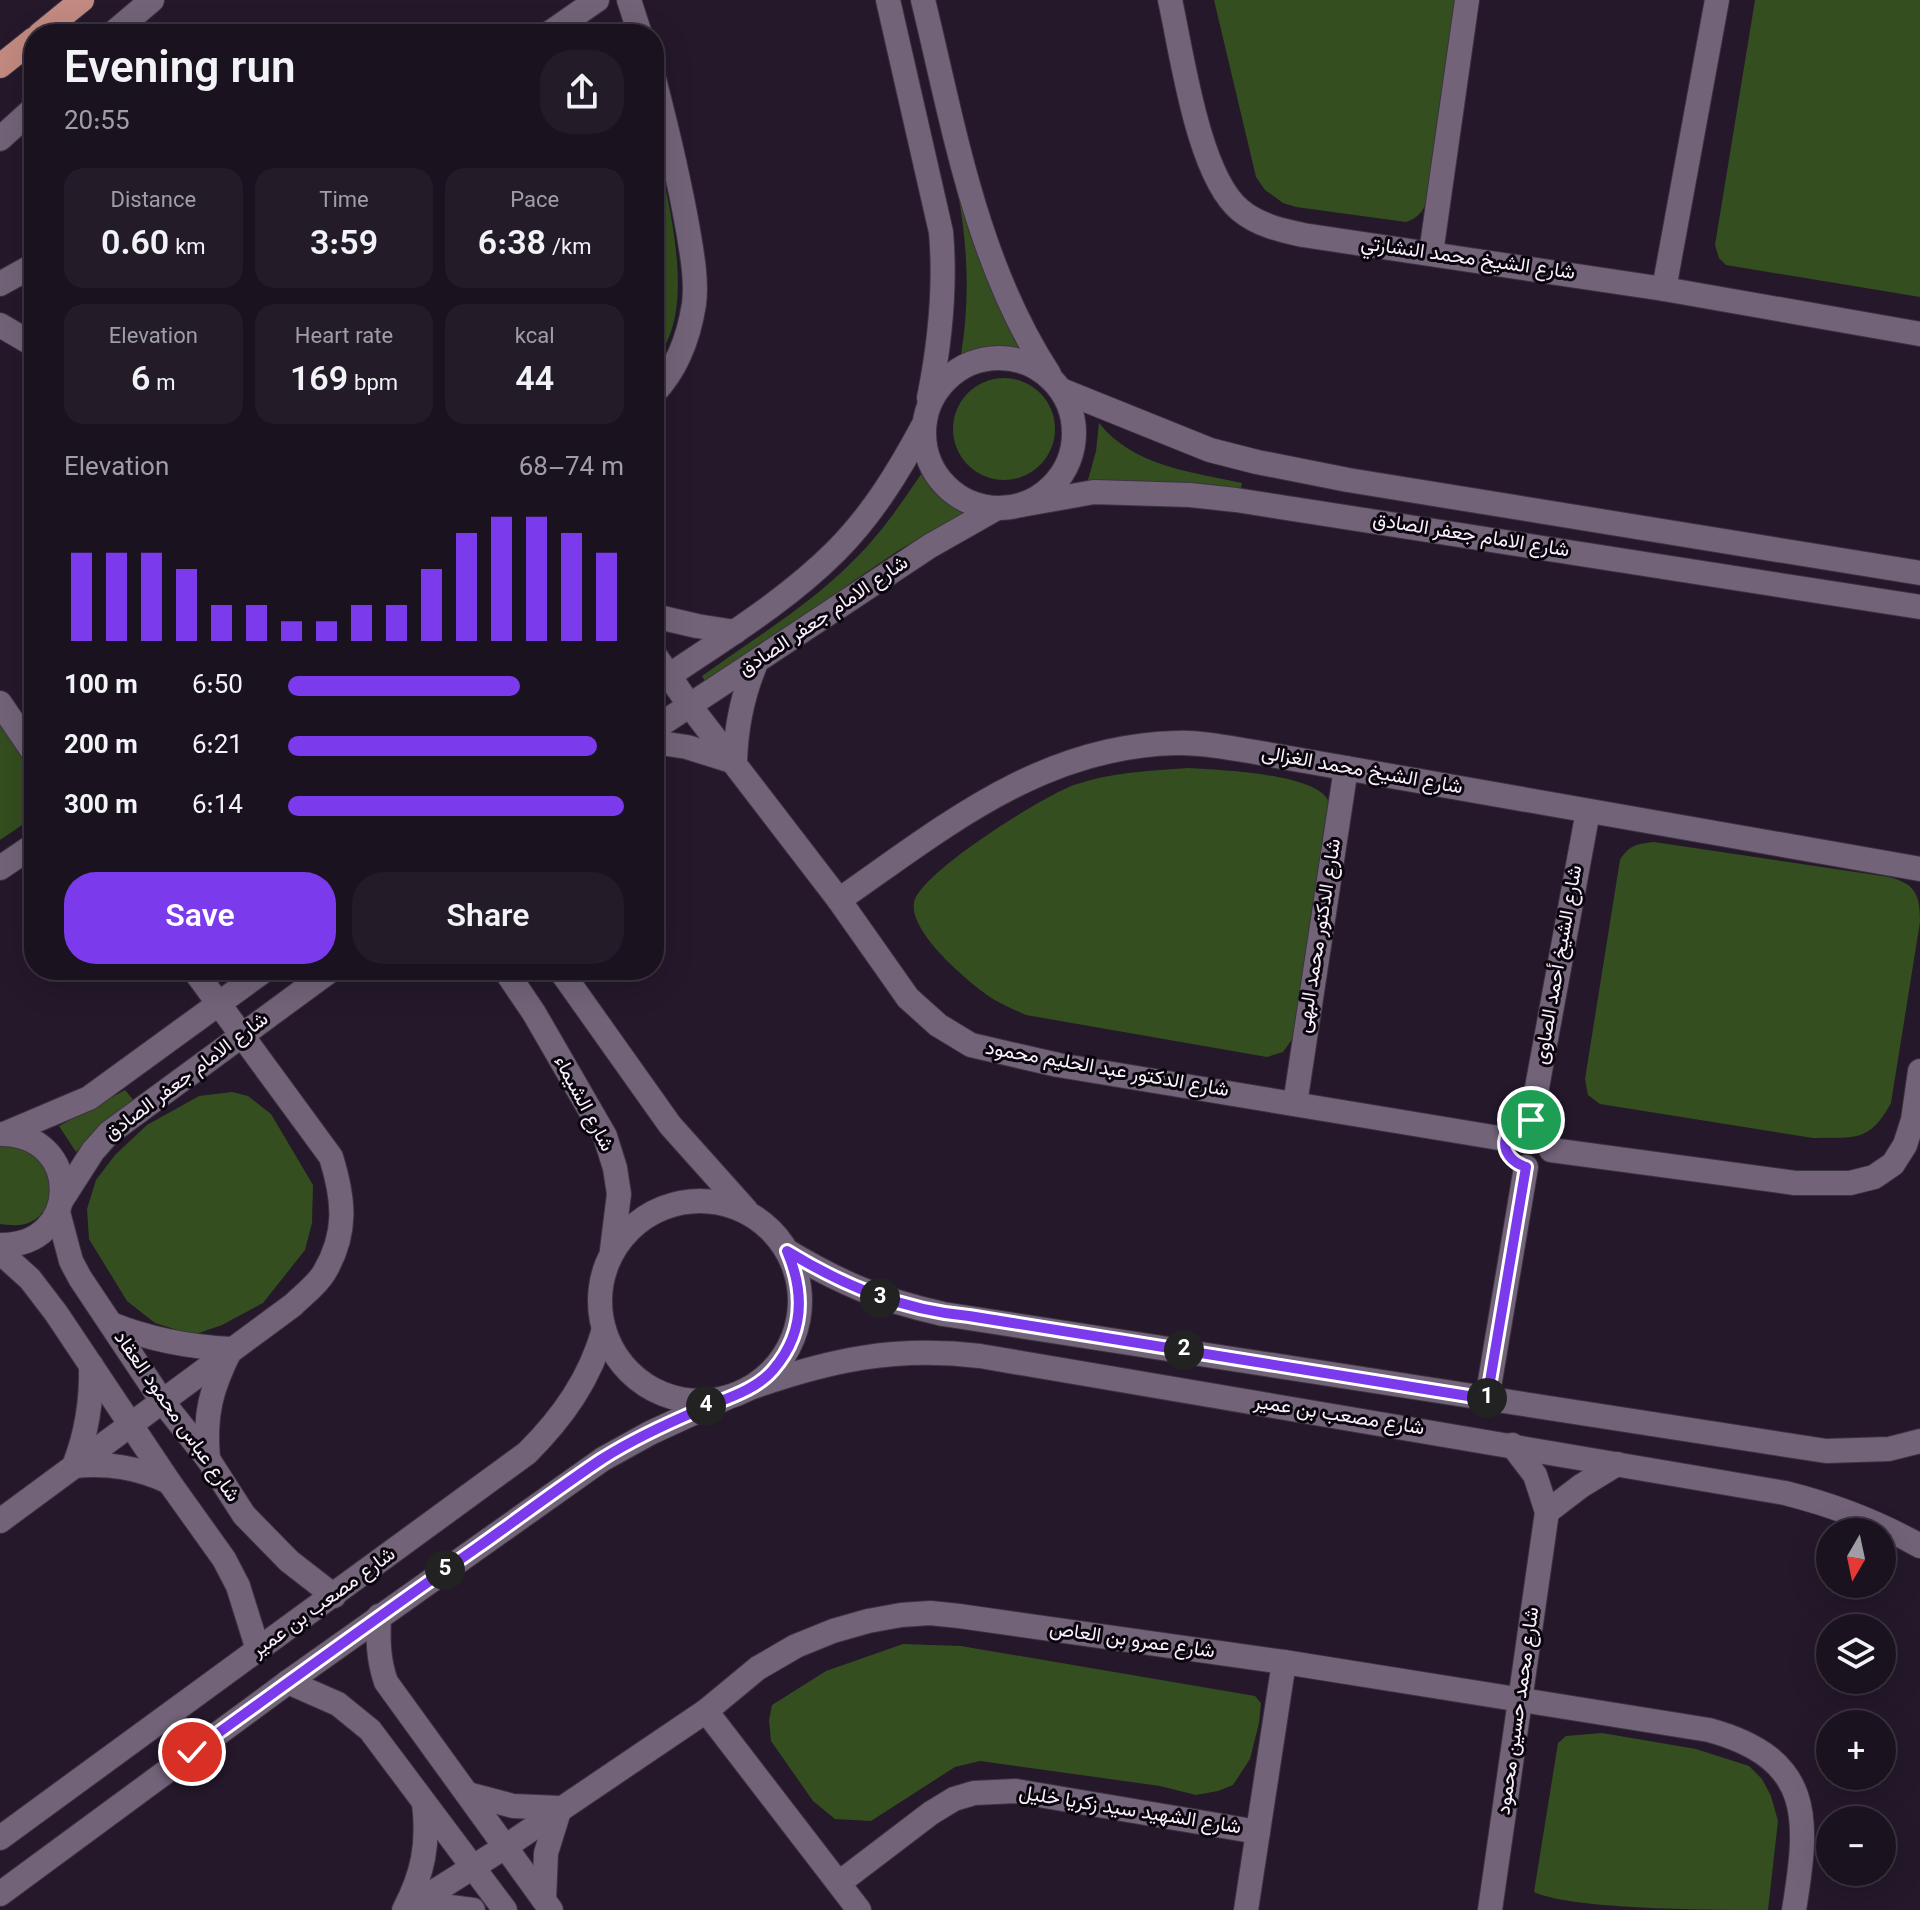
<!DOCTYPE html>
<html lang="en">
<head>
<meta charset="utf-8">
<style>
  :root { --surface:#1b1220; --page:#241b29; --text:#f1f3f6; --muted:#a09ea5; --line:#39323e; --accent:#7c3aed }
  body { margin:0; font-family:Georgia,Vazirmatn,serif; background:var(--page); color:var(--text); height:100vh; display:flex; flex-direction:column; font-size:30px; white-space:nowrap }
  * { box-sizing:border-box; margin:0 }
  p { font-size:26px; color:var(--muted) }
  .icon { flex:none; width:44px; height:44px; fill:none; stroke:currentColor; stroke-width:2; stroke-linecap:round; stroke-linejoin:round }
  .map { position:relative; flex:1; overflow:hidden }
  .details { position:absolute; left:24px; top:24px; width:640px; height:956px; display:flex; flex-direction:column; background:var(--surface); border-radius:32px; box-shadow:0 8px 32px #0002,0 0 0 2px var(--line) }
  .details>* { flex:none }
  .needle { width:52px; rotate:189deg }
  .tools { position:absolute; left:1816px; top:1518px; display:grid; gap:16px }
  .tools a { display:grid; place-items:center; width:80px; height:80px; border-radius:50%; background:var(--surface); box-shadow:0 8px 32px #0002,0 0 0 2px var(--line); font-size:40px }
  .pin { position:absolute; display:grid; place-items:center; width:68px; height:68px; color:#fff; margin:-34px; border:4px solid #fff; border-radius:50%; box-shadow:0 2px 8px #0007 }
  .km { position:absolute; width:40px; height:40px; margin:-20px; border-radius:50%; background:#222; color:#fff; font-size:22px; line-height:40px; text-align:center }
  .round { display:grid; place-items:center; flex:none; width:84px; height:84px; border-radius:32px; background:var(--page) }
  .headline { display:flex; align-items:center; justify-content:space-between; height:136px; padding:0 40px }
  h1 { font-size:44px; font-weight:600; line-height:60px }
  .stats { display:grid; grid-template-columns:repeat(3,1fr); gap:12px; height:136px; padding:8px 40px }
  .stats div { display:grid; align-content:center; border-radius:20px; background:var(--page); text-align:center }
  .stats b { font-size:34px; font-weight:600 }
  .stats small { font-size:22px; font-weight:400 }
  .stats p { font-size:22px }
  .chart { height:224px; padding:16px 40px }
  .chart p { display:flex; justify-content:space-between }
  .chart svg { width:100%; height:144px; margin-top:8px; stroke:var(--accent); stroke-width:6 }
  .action { display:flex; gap:16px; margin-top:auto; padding:16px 40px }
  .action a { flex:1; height:92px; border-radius:32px; background:var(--accent); color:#fff; font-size:32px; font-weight:600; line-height:92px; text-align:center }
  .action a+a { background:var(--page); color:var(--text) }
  ul { padding:0 40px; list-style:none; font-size:26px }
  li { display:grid; grid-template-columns:128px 96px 1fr; align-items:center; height:60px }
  li i { height:20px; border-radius:10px; background:var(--accent) }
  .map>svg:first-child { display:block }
  .green { fill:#344e1f }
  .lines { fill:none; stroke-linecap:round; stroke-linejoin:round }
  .minor-casing { stroke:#3c3341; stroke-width:26 }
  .major-casing { stroke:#3c3341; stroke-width:26 }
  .minor { stroke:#726379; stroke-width:24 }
  .major { stroke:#c28a81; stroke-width:24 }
  .route-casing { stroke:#fff; stroke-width:16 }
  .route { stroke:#7c3aed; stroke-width:10 }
  .labels { text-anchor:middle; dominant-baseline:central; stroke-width:6; stroke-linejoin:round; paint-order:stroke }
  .street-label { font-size:20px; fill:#f9f0fd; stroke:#0b060d }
</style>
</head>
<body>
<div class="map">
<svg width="1920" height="1910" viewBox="0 0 1920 1910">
  <rect width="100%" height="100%" fill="#24182a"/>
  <g class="green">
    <path d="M 1214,0 L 1457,0 L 1428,197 C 1425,209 1419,218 1406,222 L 1296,207 L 1283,203 L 1265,190 L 1256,177 Z"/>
    <polygon points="1755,0 1920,0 1920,297 1726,265 1719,258 1715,245"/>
    <path d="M 654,137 C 666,191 701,316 654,359 Z"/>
    <path d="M 957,189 L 1021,348 L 975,349 L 961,355 C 970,300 968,244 957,189 Z"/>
    <circle cx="1004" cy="429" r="51"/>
    <path d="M 1099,423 C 1133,466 1191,472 1242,483 L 1240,492 L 1177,484 L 1088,480 L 1096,451 Z"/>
    <path d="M 926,467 L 942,491 L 964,514 L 899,550 L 852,582 L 708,687 L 702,676 C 753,639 810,605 854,560 C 882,533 904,499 926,467 Z"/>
    <polygon points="0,722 34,769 34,817 0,840"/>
    <path d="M 1189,768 C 1219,770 1306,773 1326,797 C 1329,801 1331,809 1333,815 L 1298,1031 L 1283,1052 L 1267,1057 L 1026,1015 C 1015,1010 1003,1005 993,999 C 970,984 909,933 914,903 C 919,873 1045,795 1074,785 C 1111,772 1150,771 1189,768 Z"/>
    <path d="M 1654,842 L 1889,877 C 1916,884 1920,895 1920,922 L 1891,1103 C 1869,1143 1855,1137 1813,1138 L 1600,1104 L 1588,1095 L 1585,1079 L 1620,860 C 1629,845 1637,844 1654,842 Z"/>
    <polygon points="125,1090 135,1102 100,1128 76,1152 59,1126"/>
    <polygon points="232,1092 248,1096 271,1114 313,1185 312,1223 305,1250 263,1303 222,1325 193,1335 155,1323 127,1301 89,1239 87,1209 96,1180 115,1155 147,1125 199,1096"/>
    <path d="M 0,1140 L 37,1143 L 58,1191 C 39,1218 35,1229 0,1224 Z"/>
    <polygon points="903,1644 961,1646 1255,1696 1261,1703 1259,1723 1250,1759 1233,1785 1218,1791 1196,1795 1160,1786 980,1761 955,1767 871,1821 835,1819 813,1801 771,1741 769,1720 772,1705 826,1671"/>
    <path d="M 1602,1733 L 1696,1749 L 1749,1766 L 1762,1779 L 1771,1796 L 1778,1821 L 1768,1910 C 1717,1910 1572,1910 1534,1892 L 1558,1743 L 1566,1736 Z"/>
  </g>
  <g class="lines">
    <defs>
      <g id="minor">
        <polyline points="629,0 640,34"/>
        <path d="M 888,0 L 941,232 C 946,289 940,343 929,398"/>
        <path d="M 923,0 C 954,127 976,262 1049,374"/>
        <path d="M 1170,0 C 1182,54 1198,175 1240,210 C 1258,225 1280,230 1303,235 L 1664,289 L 1920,334"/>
        <polyline points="112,34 152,0"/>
        <polyline points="548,34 597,0"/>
        <path d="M 654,79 C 667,129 679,179 688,230 C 692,254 697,280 694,304 C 689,336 677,369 654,393"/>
        <polyline points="0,139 34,108"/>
        <polyline points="1431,253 1467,0"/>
        <polyline points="0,284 34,265"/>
        <polyline points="1664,289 1717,0"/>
        <polyline points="0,325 34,345"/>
        <circle cx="999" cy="433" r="75"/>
        <polyline points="1061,390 1210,450 1257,462 1348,480 1920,573"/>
        <polyline points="1021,505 1094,492 1190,495 1236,500 1920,607"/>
        <polyline points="654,616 697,626 735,632"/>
        <polyline points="654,654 690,706 839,900 908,998 938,1025 971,1045 1058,1065 1505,1139"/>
        <path d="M 654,686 C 716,643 782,605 836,551 C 872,515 899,471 923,426"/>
        <polyline points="0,703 34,753"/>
        <polyline points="654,729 930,546 997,508"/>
        <path d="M 654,742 L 687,747 L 735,762 C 736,726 742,696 756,663"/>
        <polyline points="0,868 34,845"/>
        <path d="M 839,900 C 944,827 1041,746 1176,743 C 1200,742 1225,747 1249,751 L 1920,869"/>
        <polyline points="505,970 534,1013 605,1136 615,1168 619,1194 612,1250"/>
        <polyline points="560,970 670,1125 746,1210"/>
        <polyline points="1295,1104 1346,768"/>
        <polyline points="1531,1120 1588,811"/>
        <polyline points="4,1134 89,1098 265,970"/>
        <polyline points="1551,1150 1795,1183 1850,1183 1874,1177 1893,1164 1905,1145 1913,1120 1920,1071"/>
        <polyline points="61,1201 93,1151 109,1133 331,970"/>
        <circle cx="700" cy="1301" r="100"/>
        <polyline points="58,1212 71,1261 80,1278 162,1401 208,1459 244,1515 289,1561 334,1596"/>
        <path d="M 0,1245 C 81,1247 83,1135 2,1134"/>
        <path d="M 787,1251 C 842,1284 881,1300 943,1314 L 1826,1451 L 1889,1449 L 1920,1441"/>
        <polyline points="0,1252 30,1279 56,1313 169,1482 224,1559 238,1586 258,1650"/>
        <path d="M 111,1324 C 151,1340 188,1347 231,1349 C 211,1388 204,1415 208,1459"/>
        <path d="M 91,1365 C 92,1401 87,1433 74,1466 C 108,1463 137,1467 169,1482"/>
        <path d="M 750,1388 C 830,1360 894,1346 980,1356 L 1785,1493 C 1833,1505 1876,1521 1920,1546"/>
        <polyline points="1487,1399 1526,1167"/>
        <polyline points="1547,1512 1581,1486 1617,1464"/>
        <path d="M 0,1521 L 293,1305 C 303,1295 317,1285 324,1273 C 348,1233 344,1199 331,1157 L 194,970"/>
        <path d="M 379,1616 C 378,1640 378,1659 386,1682 L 551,1910"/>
        <polyline points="288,1682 338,1704 370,1730 505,1910"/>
        <polyline points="706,1711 859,1910"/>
        <polyline points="468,1794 513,1806 560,1808 546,1853 544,1900"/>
        <path d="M 0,1838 L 527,1453 C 563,1417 590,1379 604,1329"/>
        <polyline points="839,1883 931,1813 954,1799 974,1793 1016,1791 1258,1832"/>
        <polyline points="0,1894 288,1682 603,1459 650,1433 726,1398"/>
        <path d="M 404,1910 C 423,1874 429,1844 424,1803"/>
        <path d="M 405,1910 L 505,1847 L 706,1711 L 758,1668 L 796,1646 L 833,1631 L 868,1621 L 901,1615 L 930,1613 L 959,1616 L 1284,1662 L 1709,1730 C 1814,1759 1809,1818 1794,1910"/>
        <polyline points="412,1910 450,1907 473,1910"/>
        <polyline points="1246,1910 1284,1662"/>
        <polyline points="1490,1910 1547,1512 1535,1475 1512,1445"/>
      </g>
      <g id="major">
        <polyline points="40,34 82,0"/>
        <polyline points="0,66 34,39"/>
      </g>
    </defs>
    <use href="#minor" class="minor-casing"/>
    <use href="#major" class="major-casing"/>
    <use href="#minor" class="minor"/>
    <use href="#major" class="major"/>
  </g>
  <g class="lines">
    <defs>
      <path id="route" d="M 192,1752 C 287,1683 382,1614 478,1547 C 519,1518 560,1487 602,1459 C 632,1440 666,1424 699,1410 C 724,1399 755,1391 773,1370 C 804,1334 805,1293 787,1251 C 844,1286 902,1310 969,1316 L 1487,1399 L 1526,1167 C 1495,1157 1500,1124 1531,1120"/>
    </defs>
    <use href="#route" class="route-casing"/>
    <use href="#route" class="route"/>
  </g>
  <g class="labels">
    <g class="street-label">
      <text transform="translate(1468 259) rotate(8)">شارع الشيخ محمد النشارتي</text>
      <text transform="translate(1471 536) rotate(9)">شارع الامام جعفر الصادق</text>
      <text transform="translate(824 617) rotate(-34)">شارع الامام جعفر الصادق</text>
      <text transform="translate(1362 771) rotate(10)">شارع الشيخ محمد الغزالى</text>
      <text transform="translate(1320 936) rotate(-81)">شارع الدكتور محمد البهى</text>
      <text transform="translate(1559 965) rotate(-80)">شارع الشيخ أحمد الصاوى</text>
      <text transform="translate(1107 1070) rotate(10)">شارع الدكتور عبد الحليم محمود</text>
      <text transform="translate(187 1077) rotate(-37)">شارع الامام جعفر الصادق</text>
      <text transform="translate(583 1104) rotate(62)">شارع الشيماء</text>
      <text transform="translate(1339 1416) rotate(9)">شارع مصعب بن عمير</text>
      <text transform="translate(176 1417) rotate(55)">شارع عباس محمود العقاد</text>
      <text transform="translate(324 1603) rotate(-36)">شارع مصعب بن عمير</text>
      <text transform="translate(1132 1641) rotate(8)">شارع عمرو بن العاص</text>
      <text transform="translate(1519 1711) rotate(-82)">شارع محمد حسين محمود</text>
      <text transform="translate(1130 1811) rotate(9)">شارع الشهيد سيد زكريا خليل</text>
    </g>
  </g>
</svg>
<div class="tools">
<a><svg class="needle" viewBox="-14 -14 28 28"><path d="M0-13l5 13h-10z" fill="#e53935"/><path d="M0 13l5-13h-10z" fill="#a09ea5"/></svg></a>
<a><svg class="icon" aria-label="layers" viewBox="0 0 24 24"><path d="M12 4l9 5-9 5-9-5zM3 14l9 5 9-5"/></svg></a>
<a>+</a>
<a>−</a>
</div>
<div class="pin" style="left:1531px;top:1120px;background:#1e9e55"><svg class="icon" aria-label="arrive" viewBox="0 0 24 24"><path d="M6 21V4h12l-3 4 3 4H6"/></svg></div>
<div class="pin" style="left:192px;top:1752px;background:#d93025"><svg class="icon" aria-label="check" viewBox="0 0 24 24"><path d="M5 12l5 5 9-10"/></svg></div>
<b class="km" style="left:1487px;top:1398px">1</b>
<b class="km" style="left:1184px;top:1350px">2</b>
<b class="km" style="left:880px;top:1298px">3</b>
<b class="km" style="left:706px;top:1406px">4</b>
<b class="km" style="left:445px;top:1570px">5</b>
<section class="details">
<div class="headline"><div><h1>Evening run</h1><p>20:55</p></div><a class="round"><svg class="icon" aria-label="share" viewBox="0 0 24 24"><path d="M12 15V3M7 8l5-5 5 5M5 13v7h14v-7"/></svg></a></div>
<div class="stats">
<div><p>Distance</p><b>0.60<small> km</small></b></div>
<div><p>Time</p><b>3:59</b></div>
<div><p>Pace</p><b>6:38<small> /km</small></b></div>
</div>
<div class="stats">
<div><p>Elevation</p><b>6<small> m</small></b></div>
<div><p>Heart rate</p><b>169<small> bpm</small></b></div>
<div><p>kcal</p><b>44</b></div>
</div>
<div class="chart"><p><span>Elevation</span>68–74 m</p>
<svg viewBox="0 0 160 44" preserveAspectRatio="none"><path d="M5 44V17M15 44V17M25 44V17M35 44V22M45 44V33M55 44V33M65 44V38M75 44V38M85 44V33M95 44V33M105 44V22M115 44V11M125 44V6M135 44V6M145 44V11M155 44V17"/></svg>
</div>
<ul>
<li><b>100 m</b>6:50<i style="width:69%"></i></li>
<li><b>200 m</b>6:21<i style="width:92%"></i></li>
<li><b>300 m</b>6:14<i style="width:100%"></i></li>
</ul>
<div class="action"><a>Save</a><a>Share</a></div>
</section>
</div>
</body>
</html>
